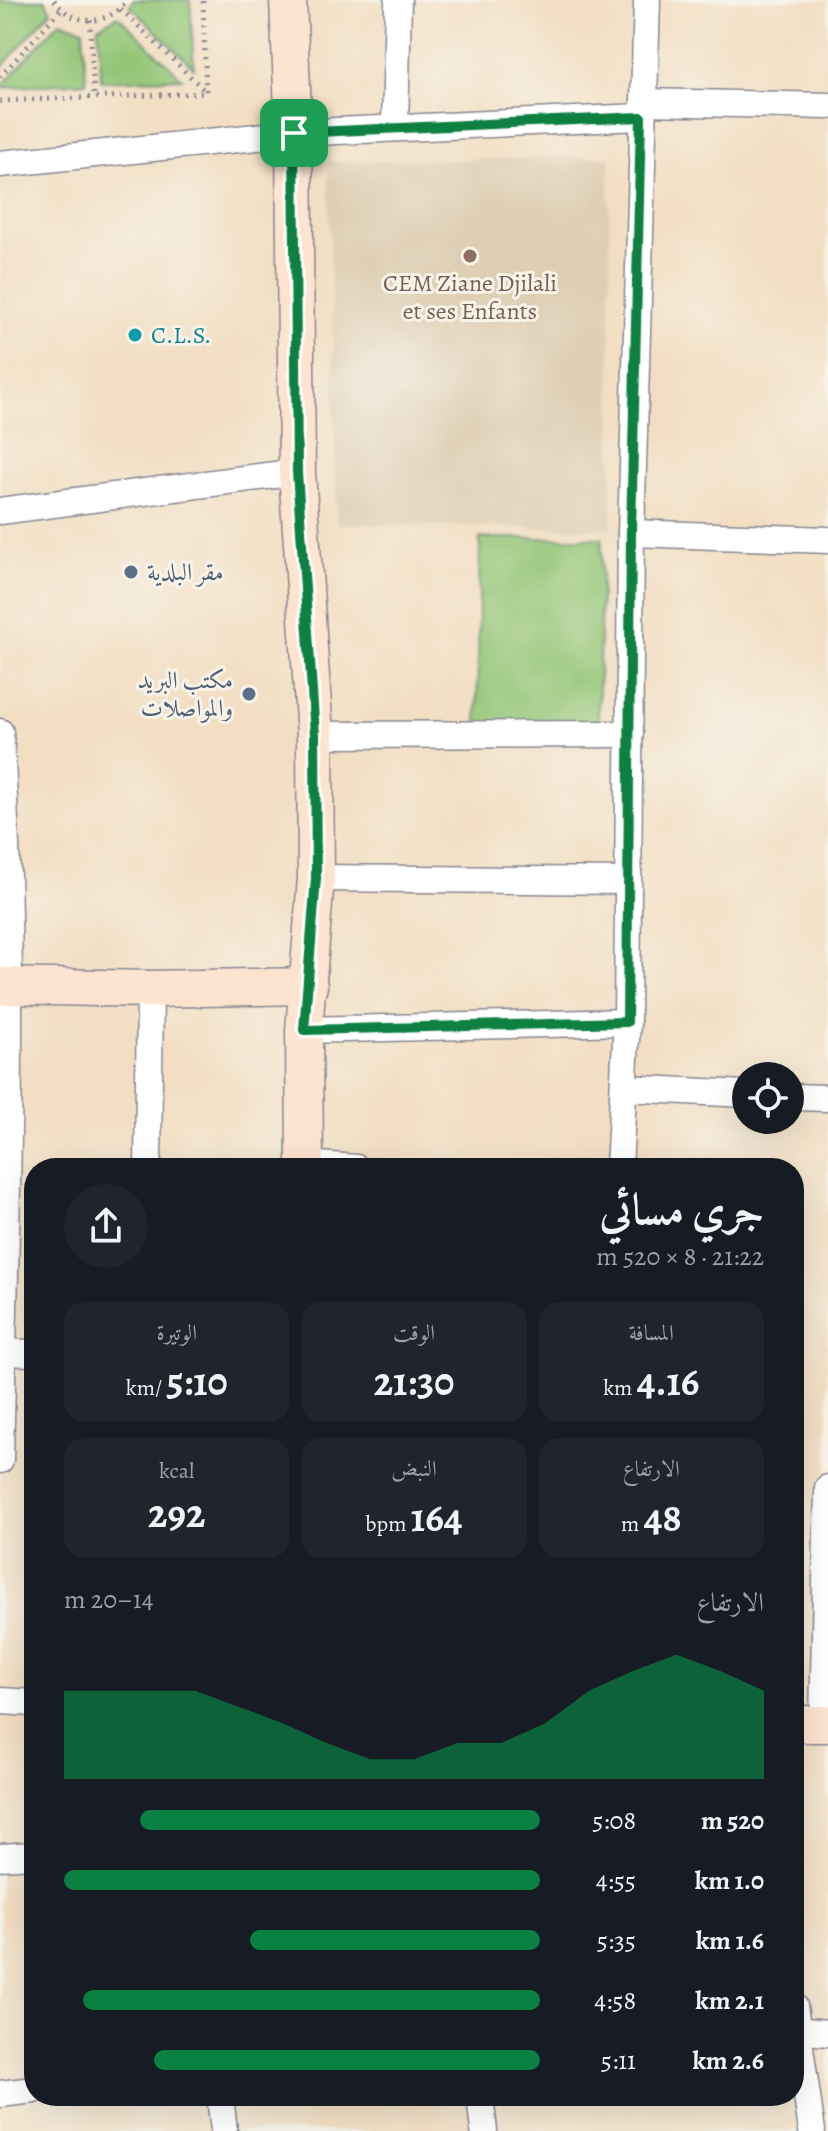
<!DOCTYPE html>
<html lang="ar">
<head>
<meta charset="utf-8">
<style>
  :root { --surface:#171b24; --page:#20242c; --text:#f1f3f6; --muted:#9ea1a6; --accent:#0b8043 }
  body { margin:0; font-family:Alegreya,Amiri,serif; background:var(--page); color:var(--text); direction:rtl; height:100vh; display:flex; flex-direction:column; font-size:30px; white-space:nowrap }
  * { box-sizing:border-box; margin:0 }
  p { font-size:26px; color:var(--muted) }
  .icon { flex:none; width:44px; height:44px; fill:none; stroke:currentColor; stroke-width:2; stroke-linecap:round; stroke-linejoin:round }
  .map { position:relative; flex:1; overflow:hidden; direction:ltr }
  .side { position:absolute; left:24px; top:1158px; width:780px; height:948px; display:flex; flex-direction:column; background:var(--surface); border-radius:32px; box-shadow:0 8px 32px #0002; direction:rtl }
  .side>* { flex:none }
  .tools { position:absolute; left:732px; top:1062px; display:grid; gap:16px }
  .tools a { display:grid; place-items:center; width:72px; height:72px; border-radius:50%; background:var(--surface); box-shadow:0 8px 32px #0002; font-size:40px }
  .pin { position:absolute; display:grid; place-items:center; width:68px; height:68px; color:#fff; margin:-34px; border-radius:16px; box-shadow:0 4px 12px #0006 }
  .round { display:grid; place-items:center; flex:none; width:84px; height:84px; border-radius:42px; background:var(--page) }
  .overview { display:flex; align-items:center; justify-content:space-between; height:136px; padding:0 40px }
  h1 { font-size:44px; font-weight:700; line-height:60px }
  .figures { display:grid; grid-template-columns:repeat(3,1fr); gap:12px; height:136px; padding:8px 40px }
  .figures div { display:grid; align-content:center; border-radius:20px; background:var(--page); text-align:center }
  .figures b { font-size:40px; font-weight:700 }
  .figures small { font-size:22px; font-weight:400 }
  .figures p { font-size:22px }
  .chart { height:224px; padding:16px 40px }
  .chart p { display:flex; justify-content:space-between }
  .chart svg { width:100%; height:144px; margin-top:8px; fill:var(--accent); opacity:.7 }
  ul { padding:0 40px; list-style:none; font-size:26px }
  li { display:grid; grid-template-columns:128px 96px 1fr; align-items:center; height:60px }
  li i { height:20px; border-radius:10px; background:var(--accent) }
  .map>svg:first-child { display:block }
  .built { fill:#deceb4 }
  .green { fill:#91c475; stroke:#567a6a; stroke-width:2 }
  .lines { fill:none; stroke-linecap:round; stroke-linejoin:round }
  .street-casing { stroke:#868690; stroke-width:29 }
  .secondary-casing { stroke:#868690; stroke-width:39 }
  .path { stroke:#868690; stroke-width:5; stroke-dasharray:2 6; stroke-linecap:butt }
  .street { stroke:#fff; stroke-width:26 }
  .secondary { stroke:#fde4d0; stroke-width:36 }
  .route-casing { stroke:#fff; stroke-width:16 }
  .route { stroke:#0b8043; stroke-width:10 }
  .education-dot { fill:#8d6e63; stroke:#f7f3e8; stroke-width:3 }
  .culture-dot { fill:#0f9aa8; stroke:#f7f3e8; stroke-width:3 }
  .service-dot { fill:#5c6f8a; stroke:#f7f3e8; stroke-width:3 }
  .labels { text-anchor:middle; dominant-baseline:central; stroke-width:6; stroke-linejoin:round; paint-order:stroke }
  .education-label { font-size:24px; fill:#785e54; stroke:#f7f3e8 }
  .culture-label { font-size:24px; fill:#0d838f; stroke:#f7f3e8; text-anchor:start }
  .service-label { font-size:24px; fill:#4e5e75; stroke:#f7f3e8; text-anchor:start }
</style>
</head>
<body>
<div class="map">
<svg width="828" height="2131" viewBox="0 0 828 2131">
  <rect width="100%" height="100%" fill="#f7f3e8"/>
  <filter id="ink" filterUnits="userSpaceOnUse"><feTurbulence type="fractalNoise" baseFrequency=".0125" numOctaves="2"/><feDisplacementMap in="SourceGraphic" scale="16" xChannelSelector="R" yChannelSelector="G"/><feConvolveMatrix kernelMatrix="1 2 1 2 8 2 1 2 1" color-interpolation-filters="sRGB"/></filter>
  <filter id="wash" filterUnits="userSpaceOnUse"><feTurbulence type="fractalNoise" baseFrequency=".006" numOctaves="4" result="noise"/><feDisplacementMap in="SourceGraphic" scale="32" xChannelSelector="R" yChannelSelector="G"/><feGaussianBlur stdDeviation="1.8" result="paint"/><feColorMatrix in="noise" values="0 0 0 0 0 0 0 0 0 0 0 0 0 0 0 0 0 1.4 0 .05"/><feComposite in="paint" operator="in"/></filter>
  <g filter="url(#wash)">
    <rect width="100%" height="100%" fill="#f2dec2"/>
    <polygon class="built" points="609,157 612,529 337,524 328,162"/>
    <g class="green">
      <polygon points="0,0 45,0 51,11 0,69"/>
      <polygon points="133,0 190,0 194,68 130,6"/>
      <polygon points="118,16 182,78 101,81 98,27"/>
      <polygon points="60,21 83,29 86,82 0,88"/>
      <polygon points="480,538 602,538 598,728 477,725"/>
    </g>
  </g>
  <g filter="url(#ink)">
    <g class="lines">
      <defs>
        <g id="street">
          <polyline points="644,102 828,106"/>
          <polyline points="395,126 398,0"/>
          <polyline points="0,164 294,133 641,117"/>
          <polyline points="0,511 297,472"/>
          <polyline points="631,533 828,540"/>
          <path d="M 0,732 C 17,974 6,1218 0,1460"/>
          <polyline points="315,735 630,734"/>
          <polyline points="316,878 625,881"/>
          <polyline points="304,1030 627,1022"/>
          <polyline points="624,1088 746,1094"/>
          <polyline points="790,1097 828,1098"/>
          <polyline points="306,1164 356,1168"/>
          <polyline points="148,1168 150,989"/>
          <polyline points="619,1168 627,1022 631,533 647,0"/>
          <polyline points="0,1352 34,1353"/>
          <polyline points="0,1701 34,1703"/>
          <polyline points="823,1723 828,1488"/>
          <polyline points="0,1857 34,1855"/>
          <polyline points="794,2006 812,2131"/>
          <polyline points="794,2030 828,2033"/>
          <polyline points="0,2094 34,2090"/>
          <polyline points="220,2096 224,2131"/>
          <polyline points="480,2096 484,2131"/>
        </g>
        <g id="secondary">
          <polyline points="288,0 294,133 297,472 315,735 316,878 304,1030 305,1168"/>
          <polyline points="0,986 150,989 309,986"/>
          <polyline points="794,1724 828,1724"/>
        </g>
      </defs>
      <use href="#street" class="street-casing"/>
      <use href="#secondary" class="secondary-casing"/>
      <g class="path">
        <path d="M 54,0 C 73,27 108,27 127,0"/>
        <polyline points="121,9 206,92"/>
        <polyline points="90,20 94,97"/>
        <polyline points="0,77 61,9"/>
        <polyline points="0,101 206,93 203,0"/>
      </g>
      <use href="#street" class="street"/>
      <use href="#secondary" class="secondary"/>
    </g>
  </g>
  <g class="lines" filter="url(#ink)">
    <defs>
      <polygon id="route" points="641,117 631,533 627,1022 304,1030 316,878 315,735 297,472 294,133"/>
    </defs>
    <use href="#route" class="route-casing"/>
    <use href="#route" class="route"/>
  </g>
  <circle class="education-dot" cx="470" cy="256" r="8"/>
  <circle class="culture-dot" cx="135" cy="335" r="8"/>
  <g class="service-dot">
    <circle cx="131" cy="572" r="8"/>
    <circle cx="249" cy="694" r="8"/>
  </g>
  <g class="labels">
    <g class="education-label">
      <text x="470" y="283">CEM Ziane Djilali<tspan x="470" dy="28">et ses Enfants</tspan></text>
    </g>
    <g class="culture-label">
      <text x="151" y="335">C.L.S.</text>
    </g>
    <g class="service-label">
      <text x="147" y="572">مقر البلدية</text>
      <text x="233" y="680" text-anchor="end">مكتب البريد<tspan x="233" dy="28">والمواصلات</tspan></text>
    </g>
  </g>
</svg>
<div class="tools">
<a><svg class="icon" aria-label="locate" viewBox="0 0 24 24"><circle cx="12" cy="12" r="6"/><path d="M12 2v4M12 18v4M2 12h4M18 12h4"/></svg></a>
</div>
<div class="pin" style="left:294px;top:133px;background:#1e9e55"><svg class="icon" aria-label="arrive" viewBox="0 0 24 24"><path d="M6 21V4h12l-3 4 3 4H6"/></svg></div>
<section class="side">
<div class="overview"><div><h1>جري مسائي</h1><p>21:22 · 8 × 520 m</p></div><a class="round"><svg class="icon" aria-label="share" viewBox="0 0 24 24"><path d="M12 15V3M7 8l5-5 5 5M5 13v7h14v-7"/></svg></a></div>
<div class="figures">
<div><p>المسافة</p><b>4.16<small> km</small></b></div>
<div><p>الوقت</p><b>21:30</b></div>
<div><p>الوتيرة</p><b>5:10<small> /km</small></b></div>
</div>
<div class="figures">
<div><p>الارتفاع</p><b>48<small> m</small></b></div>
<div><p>النبض</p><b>164<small> bpm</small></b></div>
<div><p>kcal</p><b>292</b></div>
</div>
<div class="chart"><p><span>الارتفاع</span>14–20 m</p>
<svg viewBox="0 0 160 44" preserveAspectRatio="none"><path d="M0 44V17L10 17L20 17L30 17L40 22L50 27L60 33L70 38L80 38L90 33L100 33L110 27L120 17L130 11L140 6L150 11L160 17V44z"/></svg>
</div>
<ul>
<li><b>520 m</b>5:08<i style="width:84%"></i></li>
<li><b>1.0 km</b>4:55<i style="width:100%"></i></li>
<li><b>1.6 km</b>5:35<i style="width:61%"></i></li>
<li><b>2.1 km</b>4:58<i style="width:96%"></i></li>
<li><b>2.6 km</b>5:11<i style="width:81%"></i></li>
</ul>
</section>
</div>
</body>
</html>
